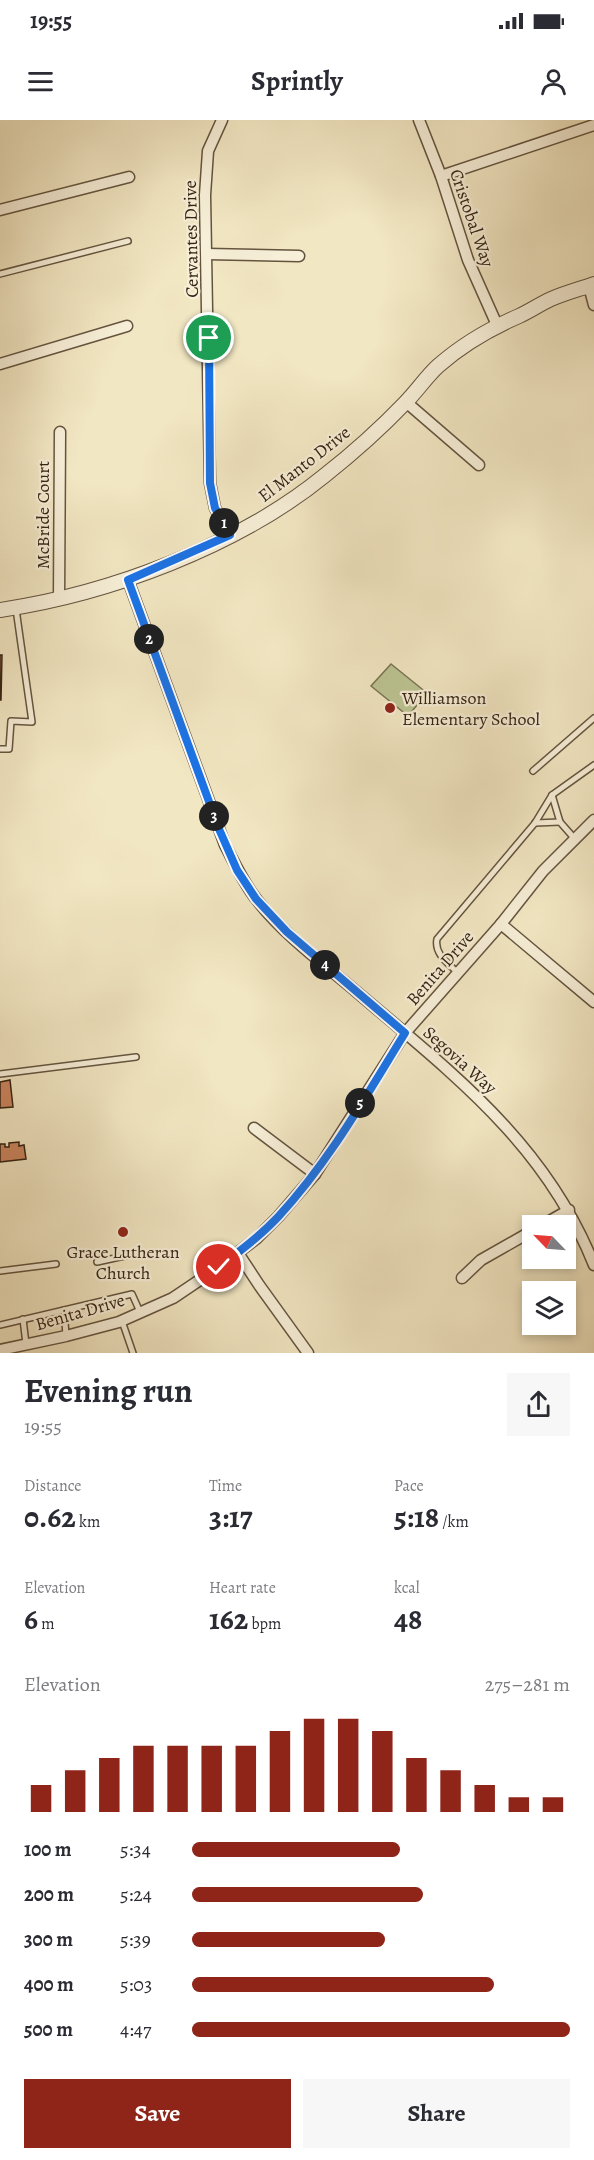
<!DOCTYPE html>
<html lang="en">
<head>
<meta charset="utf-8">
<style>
  :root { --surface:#fff; --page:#f7f7f7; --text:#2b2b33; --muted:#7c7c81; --accent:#8f2418 }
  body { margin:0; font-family:Alegreya,serif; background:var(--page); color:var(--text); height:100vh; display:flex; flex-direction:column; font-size:22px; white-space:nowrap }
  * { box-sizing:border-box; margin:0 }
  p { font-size:20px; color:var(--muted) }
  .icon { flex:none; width:33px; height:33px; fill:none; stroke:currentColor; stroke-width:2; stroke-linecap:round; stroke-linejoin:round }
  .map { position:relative; height:1233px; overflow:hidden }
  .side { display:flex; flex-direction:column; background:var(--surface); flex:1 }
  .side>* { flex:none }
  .needle { width:39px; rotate:295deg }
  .buttons { position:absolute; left:522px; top:1095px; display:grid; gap:12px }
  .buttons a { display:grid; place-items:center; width:54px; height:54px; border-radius:0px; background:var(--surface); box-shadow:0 3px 9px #0003; font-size:30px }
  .pin { position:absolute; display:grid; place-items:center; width:51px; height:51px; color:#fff; margin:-26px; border:3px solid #fff; border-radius:50%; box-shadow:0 2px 6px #0007 }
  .km { position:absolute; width:30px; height:30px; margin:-15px; border-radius:50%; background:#222; color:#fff; font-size:16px; line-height:30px; text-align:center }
  .round { display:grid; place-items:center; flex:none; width:63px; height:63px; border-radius:0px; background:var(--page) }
  .summary { display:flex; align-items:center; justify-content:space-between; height:102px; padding:0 24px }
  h1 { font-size:33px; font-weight:600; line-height:45px }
  .figures { display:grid; grid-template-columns:repeat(3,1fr); gap:9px; height:102px; padding:6px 24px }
  .figures div { display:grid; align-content:center }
  .figures b { font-size:30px; font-weight:600 }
  .figures small { font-size:16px; font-weight:400 }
  .figures p { font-size:16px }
  .chart { height:168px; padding:12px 24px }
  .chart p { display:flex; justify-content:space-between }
  .chart svg { width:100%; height:108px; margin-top:6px; stroke:var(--accent); stroke-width:6 }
  .cta { display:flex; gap:12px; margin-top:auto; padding:12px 24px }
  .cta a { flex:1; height:69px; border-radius:0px; background:var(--accent); color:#fff; font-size:24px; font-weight:600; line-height:69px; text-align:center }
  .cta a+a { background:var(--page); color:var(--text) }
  ul { padding:0 24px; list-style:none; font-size:20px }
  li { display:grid; grid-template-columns:96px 72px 1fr; align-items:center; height:45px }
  li i { height:15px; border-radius:8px; background:var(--accent) }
  .status { display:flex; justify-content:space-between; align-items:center; height:42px; padding:0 30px; background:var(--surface); direction:ltr }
  .status svg { height:16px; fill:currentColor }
  header { display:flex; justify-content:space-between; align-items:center; height:78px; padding:0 24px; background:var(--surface); font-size:27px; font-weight:600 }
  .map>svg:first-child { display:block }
  .green { fill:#bcc593; stroke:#787453; stroke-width:1.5 }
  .building { fill:#cb8660; stroke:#352313; stroke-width:1.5 }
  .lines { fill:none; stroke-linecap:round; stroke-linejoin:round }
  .service-casing { stroke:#64543f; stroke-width:8 }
  .minor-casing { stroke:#64543f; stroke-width:13 }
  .tertiary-casing { stroke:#64543f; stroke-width:16 }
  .service { stroke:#f7efd8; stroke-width:5 }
  .minor { stroke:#f7efd8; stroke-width:10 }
  .tertiary { stroke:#f7efd8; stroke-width:14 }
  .route-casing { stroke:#fff; stroke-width:12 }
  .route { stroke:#1a73e8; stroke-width:8 }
  .poi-dot { fill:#8f2418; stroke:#f7efd8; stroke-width:2 }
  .labels { text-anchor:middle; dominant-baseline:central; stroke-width:4.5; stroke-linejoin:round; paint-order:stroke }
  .street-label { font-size:18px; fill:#352313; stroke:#f7efd8 }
  .poi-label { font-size:18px; fill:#352313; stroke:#f7efd8; text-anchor:start }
</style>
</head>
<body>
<div class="status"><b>19:55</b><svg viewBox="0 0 49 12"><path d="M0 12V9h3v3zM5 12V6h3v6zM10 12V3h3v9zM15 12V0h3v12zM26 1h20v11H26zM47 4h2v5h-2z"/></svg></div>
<header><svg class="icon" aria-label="menu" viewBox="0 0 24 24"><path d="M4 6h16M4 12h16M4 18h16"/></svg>Sprintly<svg class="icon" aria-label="person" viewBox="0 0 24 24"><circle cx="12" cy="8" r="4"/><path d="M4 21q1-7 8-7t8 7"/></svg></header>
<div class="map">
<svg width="594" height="1233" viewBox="0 0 594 1233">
  <rect width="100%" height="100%" fill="#f2e7c3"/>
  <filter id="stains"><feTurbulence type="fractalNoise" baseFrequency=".00333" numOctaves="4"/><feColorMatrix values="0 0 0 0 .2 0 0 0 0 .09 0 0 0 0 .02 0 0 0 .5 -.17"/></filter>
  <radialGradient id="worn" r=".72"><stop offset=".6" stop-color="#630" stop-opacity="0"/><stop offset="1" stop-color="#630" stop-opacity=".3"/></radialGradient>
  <polygon class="green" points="391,544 427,573 408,596 371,566"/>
  <g class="building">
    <polygon points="0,535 2,535 1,580 0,580"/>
    <polygon points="10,960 13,987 0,988 0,962"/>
    <polygon points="19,1022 19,1026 24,1025 26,1039 0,1042 0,1024 5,1024 5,1027 9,1027 9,1023"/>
  </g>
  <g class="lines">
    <defs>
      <g id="service">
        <polyline points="0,154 128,121"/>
        <polyline points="0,629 9,629 11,601 32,602 16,489"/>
        <polyline points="533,651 594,598"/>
        <polyline points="552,675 560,702 574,718"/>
        <polyline points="535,703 560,702"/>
        <path d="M 458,853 C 448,843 434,834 437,819 L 535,703 L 552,675 L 594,645"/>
        <polyline points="0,954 136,937"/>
        <polyline points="97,1142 129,1135"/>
        <polyline points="0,1151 56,1144"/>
        <polyline points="64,1190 66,1215"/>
        <polyline points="23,1199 26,1224"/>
        <polyline points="122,1201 133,1233"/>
        <polyline points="0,1205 132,1174 140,1192"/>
      </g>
      <g id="minor">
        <polyline points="222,0 208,31 205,75 210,363 215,388 230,415"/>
        <polyline points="419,0 441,56 468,140 497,205"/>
        <polyline points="441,56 594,5"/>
        <polyline points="0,90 129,57"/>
        <polyline points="207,134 299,136"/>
        <polyline points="589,166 594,185"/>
        <polyline points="0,244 127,206"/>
        <polyline points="406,282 479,345"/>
        <path d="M 128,460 L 225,725 C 235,744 244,764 257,780 C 285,816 324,844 358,873 C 453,954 546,1024 594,1145"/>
        <polyline points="59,479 60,312"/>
        <polyline points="501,804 594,882"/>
        <polyline points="254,1008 315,1054"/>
        <polyline points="541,1106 569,1090"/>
        <polyline points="238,1133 259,1165 308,1233"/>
        <polyline points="462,1158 481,1140 532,1111"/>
        <polyline points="0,1230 66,1216 119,1202 173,1178 219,1147 257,1118 278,1097 315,1054 405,913 501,804 543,751 594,700"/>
      </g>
      <path id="tertiary" d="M 0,490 C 109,474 238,426 324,356 C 352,334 380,309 405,283 C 417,271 426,257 438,246 C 463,224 489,209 519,196 C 530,191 540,184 551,179 C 565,173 580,169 594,164"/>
    </defs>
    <use href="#service" class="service-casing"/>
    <use href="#minor" class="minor-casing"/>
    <use href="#tertiary" class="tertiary-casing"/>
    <use href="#service" class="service"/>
    <use href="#minor" class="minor"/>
    <use href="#tertiary" class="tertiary"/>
  </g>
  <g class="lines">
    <defs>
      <path id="route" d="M 209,218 L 210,363 L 215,388 L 230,415 L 128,460 L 219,709 L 237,750 L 256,779 L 287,812 L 405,913 C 366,976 329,1042 278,1097 C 260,1116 240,1131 219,1147"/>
    </defs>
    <use href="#route" class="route-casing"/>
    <use href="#route" class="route"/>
  </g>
  <g class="poi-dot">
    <circle cx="390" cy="588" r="6"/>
    <circle cx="123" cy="1112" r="6"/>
  </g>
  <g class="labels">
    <g class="street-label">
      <text transform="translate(472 98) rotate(71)">Cristobal Way</text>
      <text transform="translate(191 119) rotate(-91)">Cervantes Drive</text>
      <text transform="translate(304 344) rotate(-38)">El Manto Drive</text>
      <text transform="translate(43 395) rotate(-90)">McBride Court</text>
      <text transform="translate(440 848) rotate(-49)">Benita Drive</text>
      <text transform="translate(460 940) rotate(42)">Segovia Way</text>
      <text transform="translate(80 1192) rotate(-16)">Benita Drive</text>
    </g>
    <g class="poi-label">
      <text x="402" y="578">Williamson<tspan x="402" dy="21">Elementary School</tspan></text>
      <text x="123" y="1132" text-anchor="middle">Grace Lutheran<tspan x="123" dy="21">Church</tspan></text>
    </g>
  </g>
  <rect width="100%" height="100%" filter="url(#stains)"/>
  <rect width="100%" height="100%" fill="url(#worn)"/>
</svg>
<div class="buttons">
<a><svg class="needle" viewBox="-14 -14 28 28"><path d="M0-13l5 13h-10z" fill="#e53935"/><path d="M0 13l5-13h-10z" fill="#7c7c81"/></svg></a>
<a><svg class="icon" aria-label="layers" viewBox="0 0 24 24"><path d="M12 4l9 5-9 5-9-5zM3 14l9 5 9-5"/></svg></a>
</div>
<div class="pin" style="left:209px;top:218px;background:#1e9e55"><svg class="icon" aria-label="arrive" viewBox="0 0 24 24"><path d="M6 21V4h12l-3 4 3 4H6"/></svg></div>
<div class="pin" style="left:219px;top:1147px;background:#d93025"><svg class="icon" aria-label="check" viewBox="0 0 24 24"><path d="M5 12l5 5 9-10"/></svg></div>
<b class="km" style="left:224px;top:403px">1</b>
<b class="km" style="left:149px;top:519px">2</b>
<b class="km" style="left:214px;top:696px">3</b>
<b class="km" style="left:325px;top:845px">4</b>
<b class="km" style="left:360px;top:983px">5</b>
</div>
<section class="side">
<div class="summary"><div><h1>Evening run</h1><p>19:55</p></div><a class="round"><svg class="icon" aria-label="share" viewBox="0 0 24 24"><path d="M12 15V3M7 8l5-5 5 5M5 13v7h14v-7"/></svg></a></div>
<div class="figures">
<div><p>Distance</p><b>0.62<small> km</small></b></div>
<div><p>Time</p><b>3:17</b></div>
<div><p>Pace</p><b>5:18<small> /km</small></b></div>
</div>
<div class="figures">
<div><p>Elevation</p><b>6<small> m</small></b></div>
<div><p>Heart rate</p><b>162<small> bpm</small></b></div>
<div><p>kcal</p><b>48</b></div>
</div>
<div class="chart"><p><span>Elevation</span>275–281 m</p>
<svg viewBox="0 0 160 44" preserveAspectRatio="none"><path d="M5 44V33M15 44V27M25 44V22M35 44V17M45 44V17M55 44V17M65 44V17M75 44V11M85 44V6M95 44V6M105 44V11M115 44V22M125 44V27M135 44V33M145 44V38M155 44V38"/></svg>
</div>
<ul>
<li><b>100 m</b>5:34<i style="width:55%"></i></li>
<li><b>200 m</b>5:24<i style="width:61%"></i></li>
<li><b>300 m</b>5:39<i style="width:51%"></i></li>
<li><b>400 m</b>5:03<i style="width:80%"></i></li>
<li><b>500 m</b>4:47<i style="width:100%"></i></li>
</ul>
<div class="cta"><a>Save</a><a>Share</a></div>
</section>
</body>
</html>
